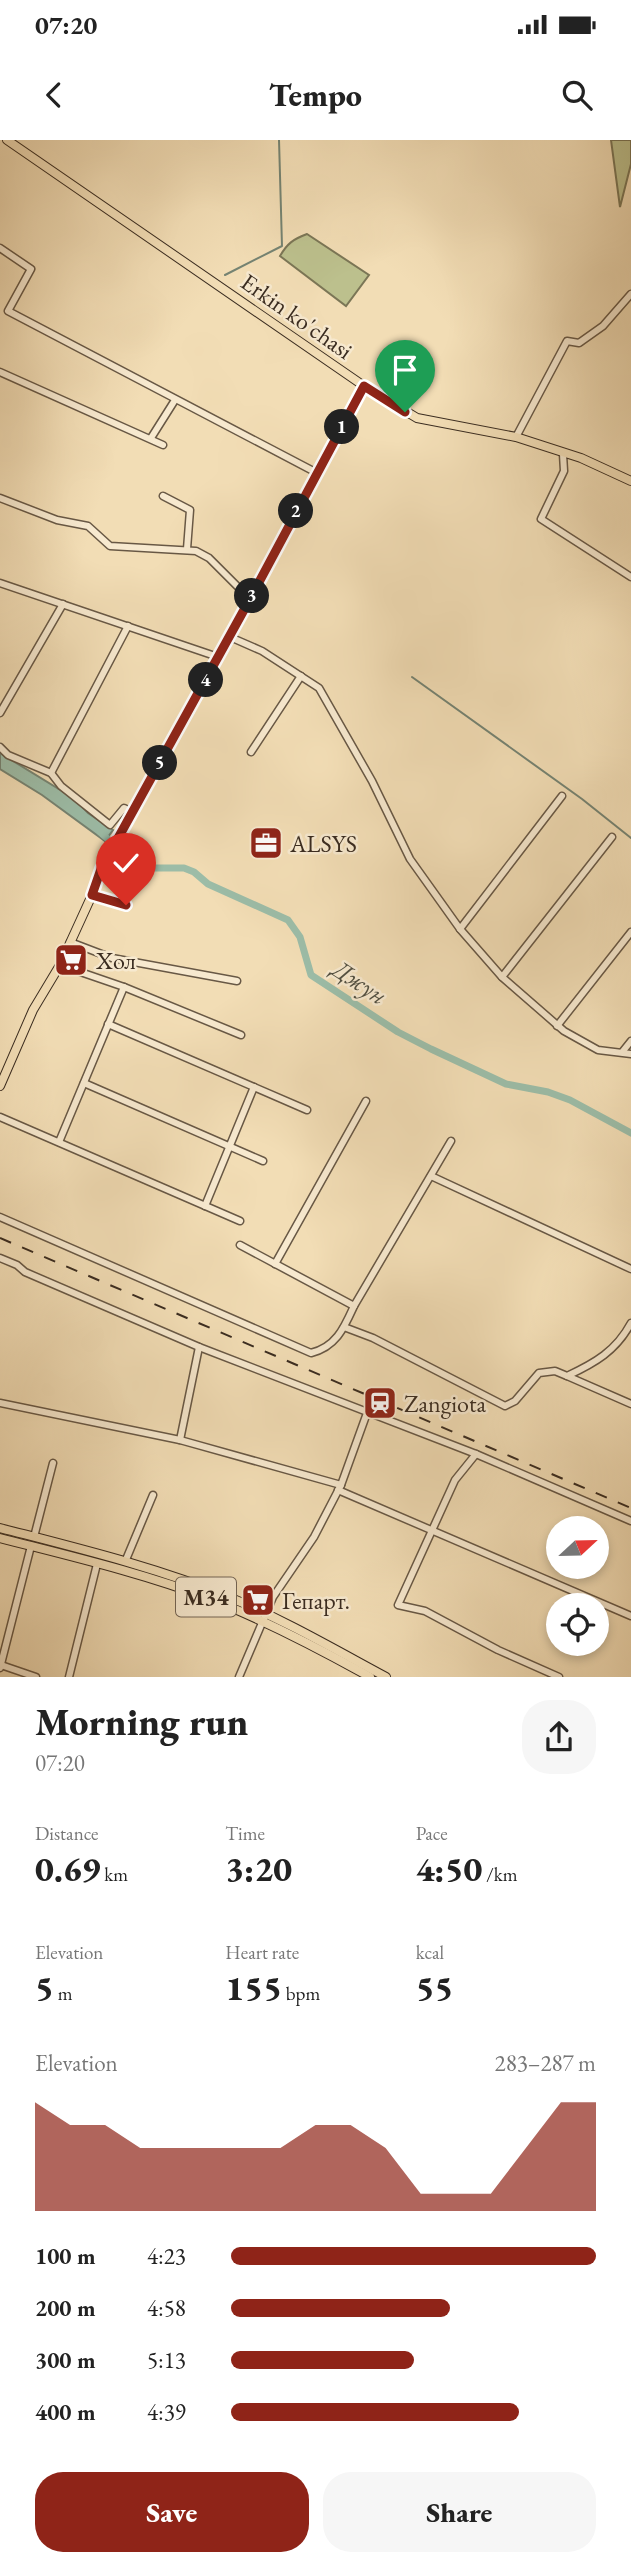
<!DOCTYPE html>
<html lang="en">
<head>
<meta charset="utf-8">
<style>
  :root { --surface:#fff; --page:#f6f6f6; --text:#222; --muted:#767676; --accent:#8f2418 }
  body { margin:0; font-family:"EB Garamond",serif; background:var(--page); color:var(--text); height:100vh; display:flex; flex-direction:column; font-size:26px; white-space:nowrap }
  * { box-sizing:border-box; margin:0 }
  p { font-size:23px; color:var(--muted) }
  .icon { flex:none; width:38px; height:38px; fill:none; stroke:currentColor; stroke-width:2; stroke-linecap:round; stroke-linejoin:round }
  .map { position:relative; height:1537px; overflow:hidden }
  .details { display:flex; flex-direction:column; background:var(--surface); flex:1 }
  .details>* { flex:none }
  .needle { width:46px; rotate:68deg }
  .buttons { position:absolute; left:546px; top:1376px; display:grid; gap:14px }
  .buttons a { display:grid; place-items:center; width:63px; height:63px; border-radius:50%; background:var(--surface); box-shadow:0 4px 10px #0003; font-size:35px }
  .pin { position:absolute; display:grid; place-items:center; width:60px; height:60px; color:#fff; margin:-72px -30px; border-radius:50% 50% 50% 0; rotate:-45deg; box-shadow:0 0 7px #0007 }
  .pin .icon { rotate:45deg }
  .km { position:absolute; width:35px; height:35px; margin:-18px; border-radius:50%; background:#222; color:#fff; font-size:19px; line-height:35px; text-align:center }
  .round { display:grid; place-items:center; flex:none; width:74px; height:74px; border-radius:28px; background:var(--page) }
  .summary { display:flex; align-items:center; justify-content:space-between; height:119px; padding:0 35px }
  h1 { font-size:38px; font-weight:800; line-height:52px }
  .stats { display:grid; grid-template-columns:repeat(3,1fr); gap:10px; height:119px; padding:7px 35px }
  .stats div { display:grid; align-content:center }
  .stats b { font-size:35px; font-weight:800 }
  .stats small { font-size:19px; font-weight:400 }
  .stats p { font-size:19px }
  .chart { height:196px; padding:14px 35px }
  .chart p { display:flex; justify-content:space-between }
  .chart svg { width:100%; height:126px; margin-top:7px; fill:var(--accent); opacity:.7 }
  .cta { display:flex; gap:14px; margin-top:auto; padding:14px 35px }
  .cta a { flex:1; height:80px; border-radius:28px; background:var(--accent); color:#fff; font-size:28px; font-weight:800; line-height:80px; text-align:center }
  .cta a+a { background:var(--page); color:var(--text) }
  ul { padding:0 35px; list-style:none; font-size:23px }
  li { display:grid; grid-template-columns:112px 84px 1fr; align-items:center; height:52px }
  li i { height:18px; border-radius:9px; background:var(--accent) }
  .status { display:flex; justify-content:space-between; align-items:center; height:49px; padding:0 35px; background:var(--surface); direction:ltr }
  .status svg { height:19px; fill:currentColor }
  header { display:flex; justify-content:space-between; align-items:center; height:91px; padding:0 35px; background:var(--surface); font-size:32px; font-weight:800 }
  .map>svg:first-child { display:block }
  .green { fill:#bcc08d; stroke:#7b7656; stroke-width:2 }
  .water { fill:#9cbda8; stroke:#758372; stroke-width:2 }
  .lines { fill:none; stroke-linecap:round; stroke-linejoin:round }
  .stream { stroke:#758372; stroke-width:2 }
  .canal { stroke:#9cbda8; stroke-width:7 }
  .minor-casing { stroke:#685845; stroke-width:9 }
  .major-casing { stroke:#3a2c20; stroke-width:10 }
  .minor { stroke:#f7e9cf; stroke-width:6 }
  .major { stroke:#f2ddb5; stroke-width:8 }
  .rail { stroke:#3a2c20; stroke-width:2; stroke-dasharray:12 12; stroke-linecap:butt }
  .route-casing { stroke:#fff; stroke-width:14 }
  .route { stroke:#8f2418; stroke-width:9 }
  .labels { text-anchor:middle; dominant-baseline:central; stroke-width:5; stroke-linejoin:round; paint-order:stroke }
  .shield { fill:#f7e9cf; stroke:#736554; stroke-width:2 }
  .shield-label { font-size:23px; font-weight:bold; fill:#3a2c20 }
  .street-label { font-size:24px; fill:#3a2c20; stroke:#f7e9cf }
  .poi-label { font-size:24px; fill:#3a2c20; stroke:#f7e9cf; text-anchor:start }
  .water-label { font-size:26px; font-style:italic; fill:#525042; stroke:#f7e9cf }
</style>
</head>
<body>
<div class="status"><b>07:20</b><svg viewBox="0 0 49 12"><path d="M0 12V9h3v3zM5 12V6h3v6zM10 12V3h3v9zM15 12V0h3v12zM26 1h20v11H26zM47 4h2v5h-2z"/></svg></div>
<header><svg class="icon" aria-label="back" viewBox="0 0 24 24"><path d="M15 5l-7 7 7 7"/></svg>Tempo<svg class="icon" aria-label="search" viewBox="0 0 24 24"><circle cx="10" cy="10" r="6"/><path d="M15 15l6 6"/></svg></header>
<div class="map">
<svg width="631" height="1537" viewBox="0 0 631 1537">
  <rect width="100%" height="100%" fill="#f2ddb5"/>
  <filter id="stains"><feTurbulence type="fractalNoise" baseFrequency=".00286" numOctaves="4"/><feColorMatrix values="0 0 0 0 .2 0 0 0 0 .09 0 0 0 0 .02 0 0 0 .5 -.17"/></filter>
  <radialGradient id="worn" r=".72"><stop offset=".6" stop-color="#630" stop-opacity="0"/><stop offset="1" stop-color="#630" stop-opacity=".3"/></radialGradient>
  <g class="green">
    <polygon points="611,0 631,0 631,24 620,67"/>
    <path d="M 307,94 L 369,135 L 346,166 L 280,116 C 287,104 293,99 307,94 Z"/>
  </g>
  <polygon class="water" points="0,613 75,659 88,673 113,690 105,701 42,655 0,629"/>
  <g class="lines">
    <g class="stream">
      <polyline points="225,135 282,106 279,0"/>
      <polyline points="412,537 582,659 631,698"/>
    </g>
    <polyline class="canal" points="100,692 130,719 148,728 184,728 194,732 208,744 288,780 300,797 311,835 398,892 431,909 506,944 548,952 570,960 631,993"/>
    <defs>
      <g id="minor">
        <polyline points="0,108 31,129 8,171 317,333"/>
        <polyline points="0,232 163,305"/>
        <polyline points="516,297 567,201 579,203 603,186 631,154"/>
        <polyline points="151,298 175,260"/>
        <polyline points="563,314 564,331 541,379 631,437"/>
        <polyline points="163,356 190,370 187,409"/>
        <polyline points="0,358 57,380 88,386 110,406 196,411 209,418 250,459"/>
        <polyline points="0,443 218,517"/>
        <polyline points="230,497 262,511 319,548 372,641 410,719 460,789 502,837 564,891 598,910 631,914"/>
        <polyline points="0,573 63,464"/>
        <polyline points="0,607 8,615 51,633 61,646 110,685 124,668 132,672"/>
        <polyline points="251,612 301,536"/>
        <polyline points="51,633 128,486"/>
        <polyline points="92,755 126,765"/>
        <polyline points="460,789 562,656"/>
        <polyline points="70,802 112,818 237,841"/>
        <polyline points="60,825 124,847 241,895"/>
        <polyline points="502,837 612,697"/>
        <polyline points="108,884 307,970"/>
        <polyline points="557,886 631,792"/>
        <polyline points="623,911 631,901"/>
        <polyline points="84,943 263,1021"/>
        <polyline points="0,977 240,1081"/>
        <polyline points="59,1002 124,847"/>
        <polyline points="431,1036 631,1129"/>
        <polyline points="205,1066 254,947"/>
        <path d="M 0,1077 L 311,1213 C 336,1207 344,1188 354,1166 L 451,1001"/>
        <polyline points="240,1105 354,1166"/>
        <polyline points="0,1118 17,1125 25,1132 199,1207 476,1314 631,1381"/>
        <polyline points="275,1124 366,961"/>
        <path d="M 344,1187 L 373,1198 L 505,1266 L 515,1261 L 539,1233 L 555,1231 L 567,1236 C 595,1223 616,1211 631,1183"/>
        <polyline points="567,1236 631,1264"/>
        <polyline points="0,1263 180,1300 341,1345"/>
        <polyline points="180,1300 199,1207"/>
        <polyline points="476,1314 455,1340 398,1465 425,1471 498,1510 559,1537"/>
        <polyline points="338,1350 631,1476"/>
        <polyline points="34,1397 53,1323"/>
        <polyline points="125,1422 153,1355"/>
        <polyline points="1,1525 36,1537"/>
        <polyline points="0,1528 31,1406"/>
        <polyline points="69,1537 97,1424"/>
        <polyline points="239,1537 273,1457 314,1397 341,1345 367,1273"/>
      </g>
      <g id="major">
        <polyline points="7,0 364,246 417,278 516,297 581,318 631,341"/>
        <polyline points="0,946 33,870 60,825 92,755 101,729 250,459 364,246"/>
        <path d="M 0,1388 C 77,1408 156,1427 229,1457 C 284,1480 334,1509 386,1537"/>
        <path d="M 0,1398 C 70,1416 143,1433 211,1459 C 266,1481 318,1508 370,1537"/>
      </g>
    </defs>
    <use href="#minor" class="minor-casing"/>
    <use href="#major" class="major-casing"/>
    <use href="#minor" class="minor"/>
    <use href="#major" class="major"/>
    <polyline class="rail" points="0,1098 631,1368"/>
  </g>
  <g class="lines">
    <defs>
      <polyline id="route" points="126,765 92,755 101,729 250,459 364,246 405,272"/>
    </defs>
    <use href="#route" class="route-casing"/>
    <use href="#route" class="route"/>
  </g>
  <defs>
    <symbol id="office-square" viewBox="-11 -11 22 22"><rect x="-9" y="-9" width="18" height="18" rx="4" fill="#8f2418" stroke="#f7e9cf"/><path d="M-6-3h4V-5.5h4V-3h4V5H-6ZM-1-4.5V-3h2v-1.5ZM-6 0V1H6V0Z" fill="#fff"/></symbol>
    <symbol id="supermarket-square" viewBox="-11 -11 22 22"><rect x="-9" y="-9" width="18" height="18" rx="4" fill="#8f2418" stroke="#f7e9cf"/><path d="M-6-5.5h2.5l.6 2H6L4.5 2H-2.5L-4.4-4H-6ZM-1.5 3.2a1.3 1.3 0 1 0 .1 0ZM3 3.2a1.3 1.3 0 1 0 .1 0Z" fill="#fff"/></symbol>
    <symbol id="station-square" viewBox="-11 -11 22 22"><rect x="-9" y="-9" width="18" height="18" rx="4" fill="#8f2418" stroke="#f7e9cf"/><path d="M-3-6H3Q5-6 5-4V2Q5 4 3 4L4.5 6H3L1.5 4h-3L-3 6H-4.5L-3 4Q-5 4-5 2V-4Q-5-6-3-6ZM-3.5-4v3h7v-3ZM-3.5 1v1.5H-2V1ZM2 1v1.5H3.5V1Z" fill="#fff"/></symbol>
  </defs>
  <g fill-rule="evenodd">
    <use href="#office-square" x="247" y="684" width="38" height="38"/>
    <use href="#supermarket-square" x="52" y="801" width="38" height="38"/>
    <use href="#station-square" x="361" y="1244" width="38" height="38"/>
    <use href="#supermarket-square" x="239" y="1441" width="38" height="38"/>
  </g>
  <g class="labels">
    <rect class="shield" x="176" y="1437.5" width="60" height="39" rx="5"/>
    <g class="shield-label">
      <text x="206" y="1457">M34</text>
    </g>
    <g class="street-label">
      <text transform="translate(297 176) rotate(35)">Erkin ko'chasi</text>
    </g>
    <g class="poi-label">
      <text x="290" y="703">ALSYS</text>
      <text x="96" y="820">Хол</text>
      <text x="404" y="1263">Zangiota</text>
      <text x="282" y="1460">Гепарт.</text>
    </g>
    <g class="water-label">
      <text transform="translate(360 842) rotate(33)">Джун</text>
    </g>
  </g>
  <rect width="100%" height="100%" filter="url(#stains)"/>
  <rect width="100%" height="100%" fill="url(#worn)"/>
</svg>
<div class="buttons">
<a><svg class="needle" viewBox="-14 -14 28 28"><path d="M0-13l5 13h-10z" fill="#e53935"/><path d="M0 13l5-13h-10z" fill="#767676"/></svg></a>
<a><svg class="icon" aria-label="locate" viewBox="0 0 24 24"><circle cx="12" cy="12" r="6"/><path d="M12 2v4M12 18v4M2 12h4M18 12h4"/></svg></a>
</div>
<div class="pin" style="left:405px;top:272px;background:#1e9e55"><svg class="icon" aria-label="arrive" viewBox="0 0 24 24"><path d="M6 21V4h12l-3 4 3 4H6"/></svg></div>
<div class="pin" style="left:126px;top:765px;background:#d93025"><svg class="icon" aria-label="check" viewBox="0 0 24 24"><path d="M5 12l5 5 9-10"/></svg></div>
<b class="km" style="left:342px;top:287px">1</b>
<b class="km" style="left:296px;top:371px">2</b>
<b class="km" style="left:252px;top:456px">3</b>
<b class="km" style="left:206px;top:540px">4</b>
<b class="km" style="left:160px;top:623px">5</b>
</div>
<section class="details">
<div class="summary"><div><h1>Morning run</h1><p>07:20</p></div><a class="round"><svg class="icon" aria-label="share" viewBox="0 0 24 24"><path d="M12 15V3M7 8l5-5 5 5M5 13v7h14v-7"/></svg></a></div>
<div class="stats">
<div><p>Distance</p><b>0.69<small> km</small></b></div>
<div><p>Time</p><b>3:20</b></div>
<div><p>Pace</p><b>4:50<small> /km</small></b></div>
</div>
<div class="stats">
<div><p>Elevation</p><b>5<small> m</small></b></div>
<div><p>Heart rate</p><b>155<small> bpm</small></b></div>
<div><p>kcal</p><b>55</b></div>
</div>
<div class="chart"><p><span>Elevation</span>283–287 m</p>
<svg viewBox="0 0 160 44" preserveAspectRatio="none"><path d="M0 44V6L10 14L20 14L30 22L40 22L50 22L60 22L70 22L80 14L90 14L100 22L110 38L120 38L130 38L140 22L150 6L160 6V44z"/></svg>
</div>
<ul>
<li><b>100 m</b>4:23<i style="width:100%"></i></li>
<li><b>200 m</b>4:58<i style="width:60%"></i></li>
<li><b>300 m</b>5:13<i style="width:50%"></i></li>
<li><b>400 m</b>4:39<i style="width:79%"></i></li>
</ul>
<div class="cta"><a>Save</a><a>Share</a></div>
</section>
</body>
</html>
